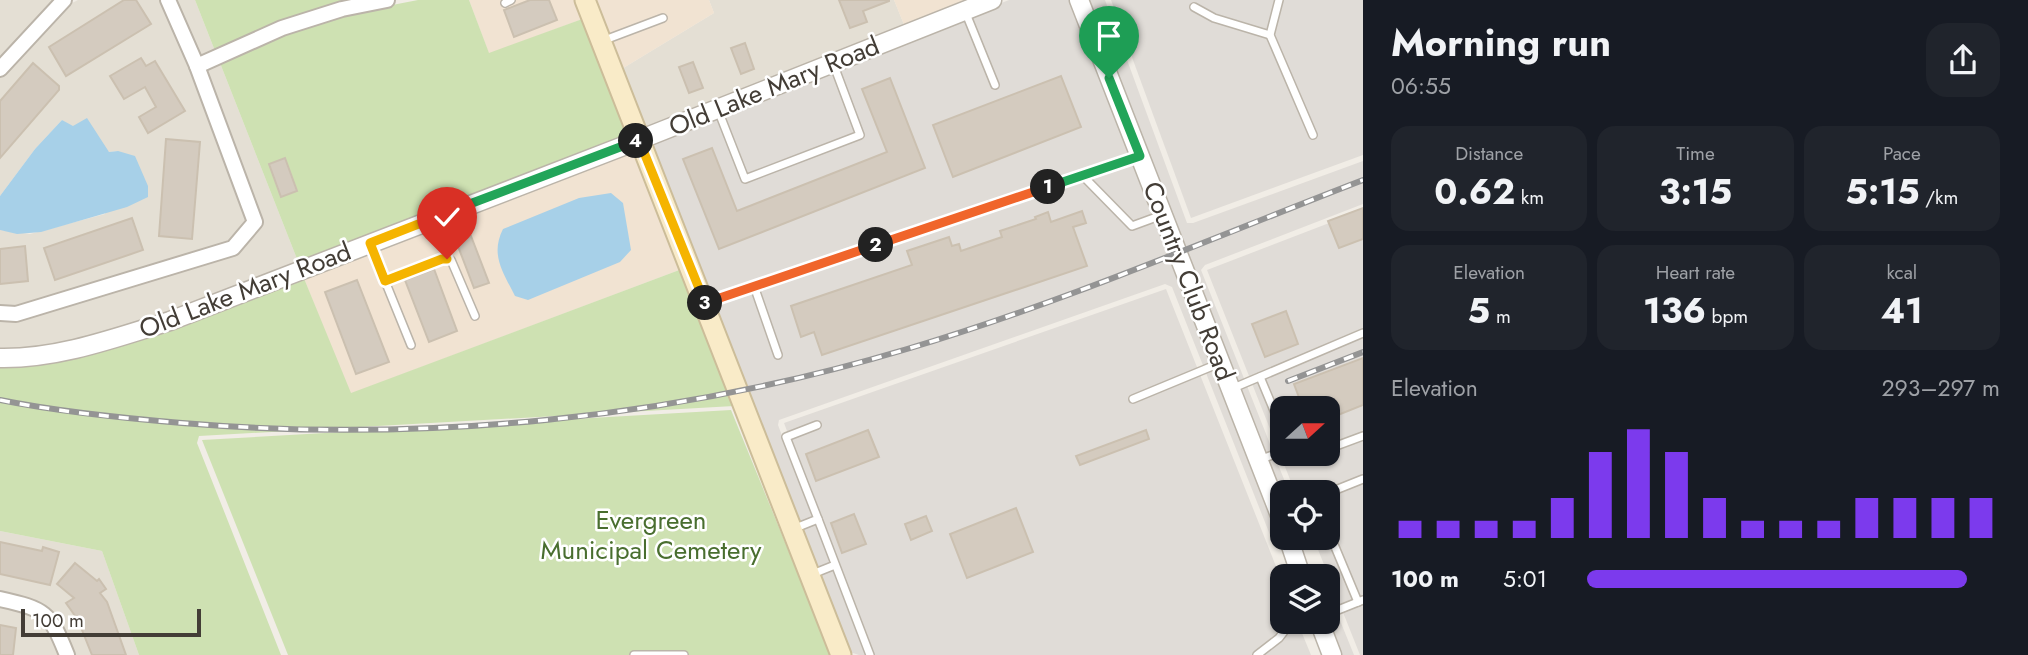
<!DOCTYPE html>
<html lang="en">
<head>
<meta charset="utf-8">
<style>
  :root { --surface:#171b24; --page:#20242c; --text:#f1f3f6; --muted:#9ea1a6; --accent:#7c3aed }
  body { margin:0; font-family:Jost,sans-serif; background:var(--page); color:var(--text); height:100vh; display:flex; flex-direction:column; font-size:26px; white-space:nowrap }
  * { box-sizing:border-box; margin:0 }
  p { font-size:23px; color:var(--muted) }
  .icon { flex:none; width:38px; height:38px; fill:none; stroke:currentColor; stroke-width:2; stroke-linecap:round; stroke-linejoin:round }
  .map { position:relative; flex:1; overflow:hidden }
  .side { display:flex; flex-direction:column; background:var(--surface); width:665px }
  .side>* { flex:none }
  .needle { width:46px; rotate:69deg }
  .controls { position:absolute; left:1270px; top:396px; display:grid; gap:14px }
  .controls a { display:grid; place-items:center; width:70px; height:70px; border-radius:14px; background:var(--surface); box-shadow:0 2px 5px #0004; font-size:35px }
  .scale { position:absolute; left:21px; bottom:18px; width:180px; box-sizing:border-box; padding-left:7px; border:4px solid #433d36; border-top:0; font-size:19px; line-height:24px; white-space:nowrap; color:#433d36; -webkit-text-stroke:5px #fff; paint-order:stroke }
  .pin { position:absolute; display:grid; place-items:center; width:60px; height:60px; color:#fff; margin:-72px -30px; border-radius:50% 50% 50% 0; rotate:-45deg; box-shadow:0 0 7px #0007 }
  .pin .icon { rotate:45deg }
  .km { position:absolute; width:35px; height:35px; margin:-18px; border-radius:50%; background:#222; color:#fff; font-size:19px; line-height:35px; text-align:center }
  .round { display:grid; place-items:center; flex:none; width:74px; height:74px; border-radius:21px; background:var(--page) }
  .summary { display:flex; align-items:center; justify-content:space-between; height:119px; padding:0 28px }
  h1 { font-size:38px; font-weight:700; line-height:52px }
  .figures { display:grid; grid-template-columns:repeat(3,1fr); gap:10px; height:119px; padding:7px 28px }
  .figures div { display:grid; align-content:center; border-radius:18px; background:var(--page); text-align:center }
  .figures b { font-size:35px; font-weight:700 }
  .figures small { font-size:19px; font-weight:400 }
  .figures p { font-size:19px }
  .chart { height:196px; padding:14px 28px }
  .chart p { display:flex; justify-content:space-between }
  .chart svg { width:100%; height:126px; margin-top:7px; stroke:var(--accent); stroke-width:6 }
  ul { padding:0 28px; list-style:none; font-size:23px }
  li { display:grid; grid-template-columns:112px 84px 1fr; align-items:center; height:52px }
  li i { height:18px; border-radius:9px; background:var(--accent) }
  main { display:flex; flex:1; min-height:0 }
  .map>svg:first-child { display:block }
  .residential { fill:#e4dfd4 }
  .commercial { fill:#f1e3d2 }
  .industrial { fill:#e0dcd7; fill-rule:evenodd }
  .green { fill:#cee1b2 }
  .water { fill:#a7d0e8 }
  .building { fill:#d4cbbf; stroke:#cbc0b0; stroke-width:2 }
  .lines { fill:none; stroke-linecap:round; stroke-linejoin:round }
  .service-casing { stroke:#bbb4a9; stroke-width:10 }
  .minor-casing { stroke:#bbb4a9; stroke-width:18 }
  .tertiary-casing { stroke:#bbb4a9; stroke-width:21 }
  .secondary-casing { stroke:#ccbd99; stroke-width:23 }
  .service { stroke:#fff; stroke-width:7 }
  .minor { stroke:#fff; stroke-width:14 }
  .tertiary { stroke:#fff; stroke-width:18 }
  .secondary { stroke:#f9ebc8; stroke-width:19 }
  .rail-casing { stroke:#949494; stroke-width:6 }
  .rail { stroke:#fff; stroke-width:3.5; stroke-dasharray:10; stroke-linecap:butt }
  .split-1-casing { stroke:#fff; stroke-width:14 }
  .split-2-casing { stroke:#fff; stroke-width:14 }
  .split-3-casing { stroke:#fff; stroke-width:14 }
  .split-4-casing { stroke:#fff; stroke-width:14 }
  .split-5-casing { stroke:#fff; stroke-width:14 }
  .split-6-casing { stroke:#fff; stroke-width:14 }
  .split-1 { stroke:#22a559; stroke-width:9 }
  .split-2 { stroke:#f0652b; stroke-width:9 }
  .split-3 { stroke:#f0652b; stroke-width:9 }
  .split-4 { stroke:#f5b400; stroke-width:9 }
  .split-5 { stroke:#22a559; stroke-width:9 }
  .split-6 { stroke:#f5b400; stroke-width:9 }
  .labels { text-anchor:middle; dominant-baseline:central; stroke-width:5; stroke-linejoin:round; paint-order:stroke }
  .street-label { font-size:26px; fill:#433d36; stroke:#fff }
  .park-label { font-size:26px; fill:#496e2f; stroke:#fff }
</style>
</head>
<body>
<main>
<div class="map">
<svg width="1363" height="655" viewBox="0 0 1363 655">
  <rect width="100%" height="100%" fill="#f1ede6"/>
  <g class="residential">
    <polygon points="0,0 54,0 0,60"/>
    <polygon points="78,0 160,0 191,69 247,222 229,242 16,307 0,307 0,230 30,234 105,214 118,151 109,152 62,120 35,149 0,196 0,78 66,6"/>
    <polygon points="175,0 195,0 215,51 201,58"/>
    <polygon points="709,0 894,0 905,27 644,132 620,70 714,13"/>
    <polygon points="220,63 299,264 168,315 57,346 0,352 0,319 235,254 260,226 262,220 206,69"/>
    <polygon points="0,531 102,551 139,655 74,655 54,613 31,600 0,593"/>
    <polygon points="0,606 26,612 44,623 59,655 0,655"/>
  </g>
  <g class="commercial">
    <polygon points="469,0 578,0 585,18 489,54"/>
    <polygon points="593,0 709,0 714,13 620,70"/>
    <polygon points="894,0 975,0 905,27"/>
    <polygon points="635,148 682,269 350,394 303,276"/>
  </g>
  <g class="industrial">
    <polygon points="1009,0 1071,0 1282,542 1274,545 1172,287 1165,284 779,420 778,425 865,655 859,655 847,651 648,143"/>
    <polygon points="1086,0 1105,0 1187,223 1193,223 1363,161 1363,204 1205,265 1201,270 1289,492 1283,492 1283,503"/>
    <polygon points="1111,0 1363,0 1363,155 1191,218"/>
    <path d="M 1363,210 L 1363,655 L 1360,655 L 1313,537 L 1328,537 L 1328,492 L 1295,492 L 1207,270 ZM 1283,408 L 1328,408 L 1328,453 L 1283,453 Z"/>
    <polygon points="1166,289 1283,584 1283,621 1297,621 1311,655 872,655 784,423"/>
    <polygon points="1328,591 1354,655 1340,655 1328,621"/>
  </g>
  <g class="green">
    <polygon points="195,0 356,0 215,51"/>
    <polygon points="418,0 469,0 489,53 585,18 630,137 299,264 220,63 284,34 346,14"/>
    <polygon points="682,269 734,406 199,436 197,443 281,655 139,655 102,551 0,531 0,364 303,276 351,393"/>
    <polygon points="731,410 831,655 288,655 202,440"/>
  </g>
  <g class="water">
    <polygon points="87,118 109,152 118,151 135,156 148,186 148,197 127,207 41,232 17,234 0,230 0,196 35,149 62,120 73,126"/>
    <path d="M 611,193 L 623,203 L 631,250 L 620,262 L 528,300 L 515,296 C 503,272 490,255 503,229 L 579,198 Z"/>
  </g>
  <g class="building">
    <polygon points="124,0 136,0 151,24 66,76 49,47"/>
    <polygon points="530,0 549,0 557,20 514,37 504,10"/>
    <polygon points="839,0 889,0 889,1 863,11 867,22 850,28"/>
    <polygon points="745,43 754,69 741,74 731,48"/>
    <polygon points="141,58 146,66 155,61 185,111 148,133 139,117 156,107 145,87 124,99 110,76"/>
    <polygon points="693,62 703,88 689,93 679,67"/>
    <polygon points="33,63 59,86 59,90 0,158 0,101"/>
    <polygon points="1061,76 1081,127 953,177 933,125"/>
    <polygon points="890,78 925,168 719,249 683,159 712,148 737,211 887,152 862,89"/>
    <polygon points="166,139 200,142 192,239 159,236"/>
    <polygon points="285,158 297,191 281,197 269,164"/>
    <polygon points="1363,208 1363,239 1339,248 1328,221"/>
    <polygon points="1082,211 1086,223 1073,227 1087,266 822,355 814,332 801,337 791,306 912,265 907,251 949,237 952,246 959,244 961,251 1002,237 1000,231 1036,219 1035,217 1048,212 1051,222"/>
    <polygon points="132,218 143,250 55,280 44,248"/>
    <polygon points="471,236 489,283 474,288 456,241"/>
    <polygon points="25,246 28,281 0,284 0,249"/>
    <polygon points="434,269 457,331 429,342 405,280"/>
    <polygon points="357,280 389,362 356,374 325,292"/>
    <polygon points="1286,311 1298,344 1265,357 1252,324"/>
    <polygon points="1363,358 1363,405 1328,419 1328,408 1303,408 1294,384"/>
    <polygon points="868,430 879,457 816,481 806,454"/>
    <polygon points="1146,430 1149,439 1080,465 1076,456"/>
    <polygon points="1016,508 1033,552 967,578 950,534"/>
    <polygon points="854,514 866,544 842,553 831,523"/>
    <polygon points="926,516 932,531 911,540 905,524"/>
    <polygon points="0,542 42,551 43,547 59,552 50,585 0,574"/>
    <polygon points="75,563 97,581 99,579 106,589 100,593 107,602 126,655 92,655 78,620 66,603 74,598 57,584"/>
    <polygon points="0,625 16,628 13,655 0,655"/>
  </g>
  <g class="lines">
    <defs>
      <g id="service">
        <polyline points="1279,0 1270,35 1313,135"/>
        <polyline points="505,3 511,0"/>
        <polyline points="1194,7 1214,18 1270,35"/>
        <polyline points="965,11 995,85"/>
        <polyline points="602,41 663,18"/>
        <polyline points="718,110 745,179 860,135 833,63"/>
        <polyline points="1083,176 1132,226 1162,215"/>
        <polyline points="370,244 411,345"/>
        <polyline points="385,281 442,259 451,260 475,316"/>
        <polyline points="754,286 778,355"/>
        <polyline points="706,303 1139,156"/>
        <polyline points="1260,377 1283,432"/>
        <polyline points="1231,389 1363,333"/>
        <polyline points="1133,399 1220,363"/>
        <polyline points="1328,449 1363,436"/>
        <polyline points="1296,453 1310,456 1316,453"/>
        <polyline points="1259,460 1283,451"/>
        <polyline points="1328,493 1363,479"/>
        <polyline points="818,519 870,655"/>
        <polyline points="793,529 818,519 786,437 817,425"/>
        <polyline points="1328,530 1358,602"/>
        <polyline points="810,575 835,565"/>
        <polyline points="1328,614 1363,600"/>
        <polyline points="634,655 684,655"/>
        <polyline points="1257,655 1279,638 1292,621"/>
      </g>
      <g id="minor">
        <polyline points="197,66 282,28 342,9 387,0"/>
        <polyline points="0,69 64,0"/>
        <polyline points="0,313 16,314 233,248 255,222 197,66 168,0"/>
        <path d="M 0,599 C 45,609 50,612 67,655"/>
      </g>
      <g id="tertiary">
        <polyline points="1079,0 1283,523"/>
        <path d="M 0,358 C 58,359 115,338 170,321 L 639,140 L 992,0"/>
        <polyline points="1288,537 1301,576"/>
        <polyline points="1319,621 1332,655"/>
      </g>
      <polyline id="secondary" points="585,0 841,655"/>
    </defs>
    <use href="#service" class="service-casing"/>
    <use href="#minor" class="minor-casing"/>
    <use href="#tertiary" class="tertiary-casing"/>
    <use href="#secondary" class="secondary-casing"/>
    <use href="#service" class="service"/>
    <use href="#minor" class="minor"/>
    <use href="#tertiary" class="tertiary"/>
    <use href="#secondary" class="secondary"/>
    <defs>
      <g id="rail">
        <polyline points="1288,381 1363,352"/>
        <path d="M 0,400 C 60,412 121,418 182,423 C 425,443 673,419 907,349 C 1062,303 1212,238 1363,180"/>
      </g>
    </defs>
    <use href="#rail" class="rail-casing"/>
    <use href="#rail" class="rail"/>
  </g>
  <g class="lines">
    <defs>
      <polyline id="split-1" points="1048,187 1140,156 1109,78"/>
      <polyline id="split-2" points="876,245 1048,187"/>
      <polyline id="split-3" points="705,303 876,245"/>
      <polyline id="split-4" points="636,141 639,140 705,303"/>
      <polyline id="split-5" points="467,205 636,141"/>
      <polyline id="split-6" points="447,259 442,259 385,281 370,243 467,205"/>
    </defs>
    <use href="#split-1" class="split-1-casing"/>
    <use href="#split-2" class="split-2-casing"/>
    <use href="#split-3" class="split-3-casing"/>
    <use href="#split-4" class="split-4-casing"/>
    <use href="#split-5" class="split-5-casing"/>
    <use href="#split-6" class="split-6-casing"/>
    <use href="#split-1" class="split-1"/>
    <use href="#split-2" class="split-2"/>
    <use href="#split-3" class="split-3"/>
    <use href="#split-4" class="split-4"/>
    <use href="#split-5" class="split-5"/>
    <use href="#split-6" class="split-6"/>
  </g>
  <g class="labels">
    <g class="street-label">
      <text transform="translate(774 86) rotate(-22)">Old Lake Mary Road</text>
      <text transform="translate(1189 281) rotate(69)">Country Club Road</text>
      <text transform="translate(245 290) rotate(-21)">Old Lake Mary Road</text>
    </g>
    <g class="park-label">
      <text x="651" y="520">Evergreen<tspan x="651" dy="30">Municipal Cemetery</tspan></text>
    </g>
  </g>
</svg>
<div class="controls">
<a><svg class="needle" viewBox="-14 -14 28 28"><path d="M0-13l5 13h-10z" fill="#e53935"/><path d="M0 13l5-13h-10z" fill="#9ea1a6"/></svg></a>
<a><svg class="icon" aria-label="locate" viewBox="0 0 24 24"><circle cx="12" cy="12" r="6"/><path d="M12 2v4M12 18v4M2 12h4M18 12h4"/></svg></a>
<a><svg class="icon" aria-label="layers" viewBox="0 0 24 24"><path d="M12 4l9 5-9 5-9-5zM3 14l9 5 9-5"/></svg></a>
</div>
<div class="scale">100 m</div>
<div class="pin" style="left:1109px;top:78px;background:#1e9e55"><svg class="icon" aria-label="arrive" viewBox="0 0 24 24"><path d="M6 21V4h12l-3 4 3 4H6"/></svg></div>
<div class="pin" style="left:447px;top:259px;background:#d93025"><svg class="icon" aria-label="check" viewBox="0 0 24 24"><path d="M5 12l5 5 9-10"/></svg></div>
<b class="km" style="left:1048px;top:187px">1</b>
<b class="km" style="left:876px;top:245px">2</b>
<b class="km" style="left:705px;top:303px">3</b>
<b class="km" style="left:636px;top:141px">4</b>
</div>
<section class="side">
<div class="summary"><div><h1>Morning run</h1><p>06:55</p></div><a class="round"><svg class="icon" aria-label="share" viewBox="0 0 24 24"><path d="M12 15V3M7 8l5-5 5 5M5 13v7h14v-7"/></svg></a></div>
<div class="figures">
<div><p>Distance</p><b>0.62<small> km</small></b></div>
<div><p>Time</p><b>3:15</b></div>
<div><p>Pace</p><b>5:15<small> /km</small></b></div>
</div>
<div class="figures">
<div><p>Elevation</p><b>5<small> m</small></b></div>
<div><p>Heart rate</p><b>136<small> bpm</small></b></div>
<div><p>kcal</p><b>41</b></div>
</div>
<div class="chart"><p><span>Elevation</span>293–297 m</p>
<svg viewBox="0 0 160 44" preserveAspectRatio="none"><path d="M5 44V38M15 44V38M25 44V38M35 44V38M45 44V30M55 44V14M65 44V6M75 44V14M85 44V30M95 44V38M105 44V38M115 44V38M125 44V30M135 44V30M145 44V30M155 44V30"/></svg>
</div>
<ul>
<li><b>100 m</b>5:01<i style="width:92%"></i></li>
</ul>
</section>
</main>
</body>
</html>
